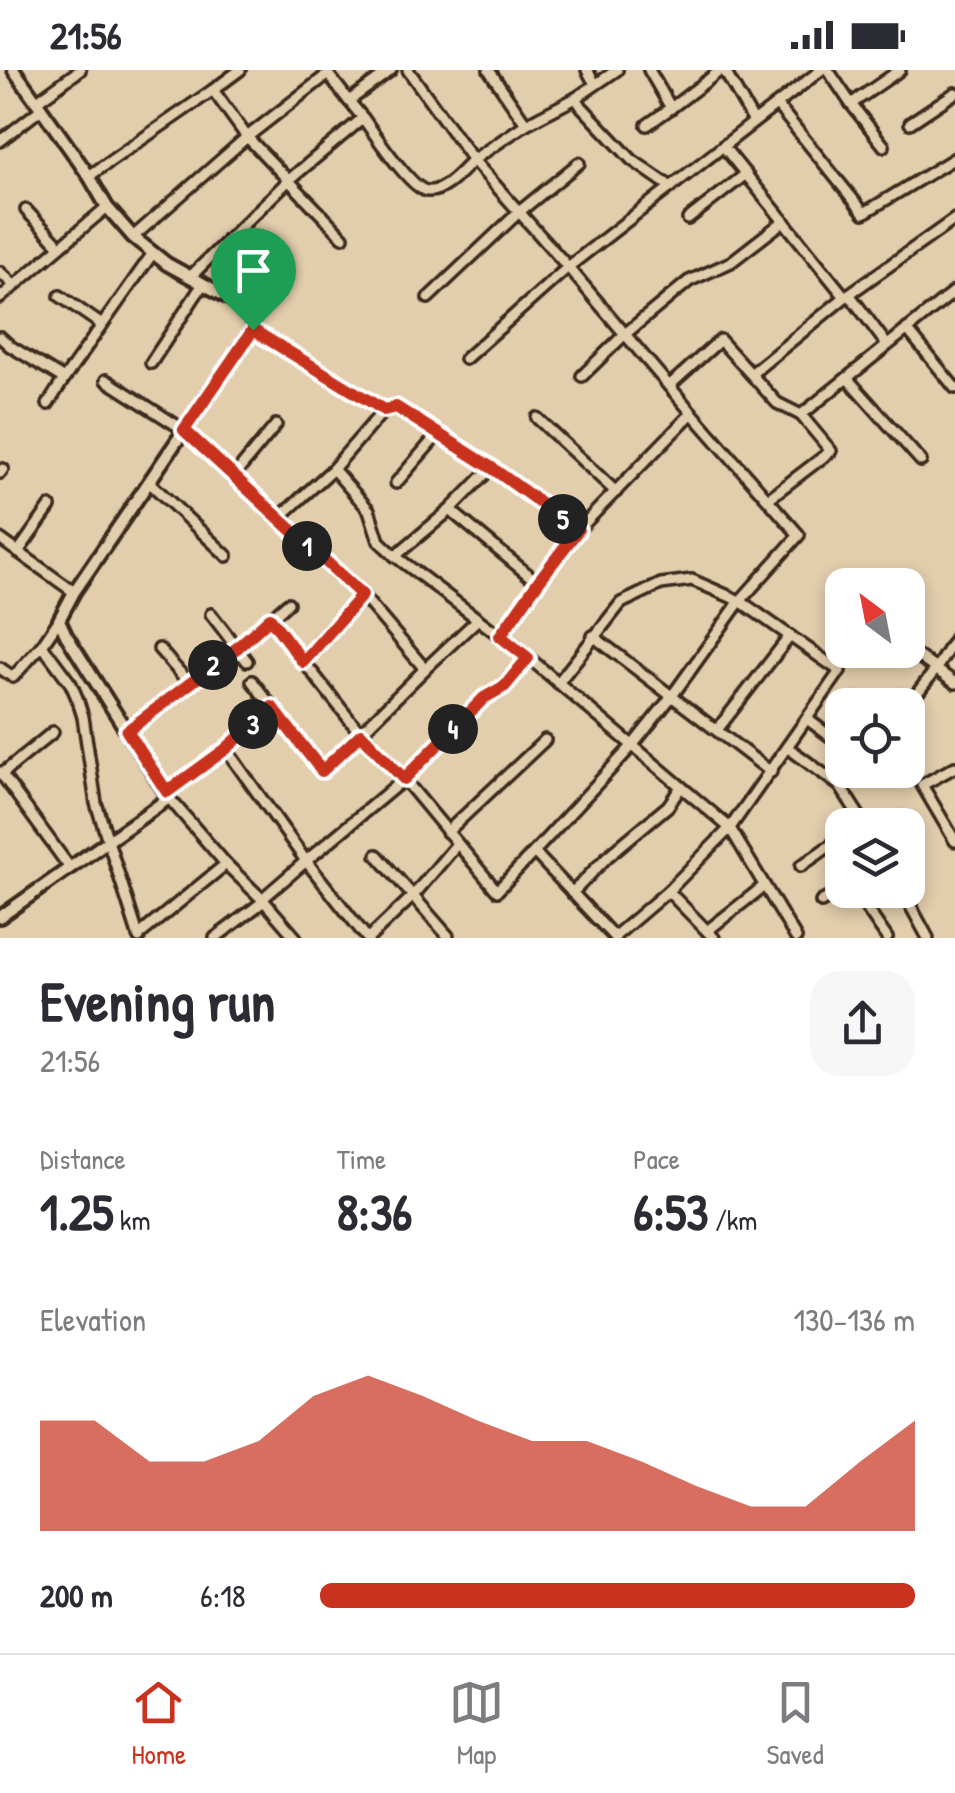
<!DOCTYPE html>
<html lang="en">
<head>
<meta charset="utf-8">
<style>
  :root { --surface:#fff; --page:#f7f7f7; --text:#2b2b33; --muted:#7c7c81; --line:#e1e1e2; --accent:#c8321e }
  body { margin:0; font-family:"Patrick Hand",sans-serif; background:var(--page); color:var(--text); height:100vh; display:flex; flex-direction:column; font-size:38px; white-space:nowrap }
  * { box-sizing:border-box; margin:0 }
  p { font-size:32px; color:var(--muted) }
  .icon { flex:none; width:55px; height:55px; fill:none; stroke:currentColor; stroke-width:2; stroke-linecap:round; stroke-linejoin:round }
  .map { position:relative; height:868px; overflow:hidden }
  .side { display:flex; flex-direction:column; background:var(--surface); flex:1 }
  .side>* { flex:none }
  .needle { width:65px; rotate:328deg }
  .controls { position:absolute; left:825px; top:498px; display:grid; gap:20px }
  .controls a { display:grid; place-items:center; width:100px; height:100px; border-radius:20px; background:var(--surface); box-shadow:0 5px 15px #0003; font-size:50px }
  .pin { position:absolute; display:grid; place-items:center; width:85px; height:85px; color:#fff; margin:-102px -42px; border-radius:50% 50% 50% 0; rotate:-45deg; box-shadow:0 0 10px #0007 }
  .pin .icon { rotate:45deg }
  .km { position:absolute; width:50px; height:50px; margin:-25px; border-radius:50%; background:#222; color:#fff; font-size:28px; line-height:50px; text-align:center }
  .round { display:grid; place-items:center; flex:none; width:105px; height:105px; border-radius:30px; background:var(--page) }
  .summary { display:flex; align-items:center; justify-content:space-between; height:170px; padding:0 40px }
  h1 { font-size:55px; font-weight:800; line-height:75px }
  .stats { display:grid; grid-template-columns:repeat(3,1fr); gap:15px; height:170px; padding:10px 40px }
  .stats div { display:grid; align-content:center }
  .stats b { font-size:50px; font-weight:800 }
  .stats small { font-size:28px; font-weight:400 }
  .stats p { font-size:28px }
  .chart { height:280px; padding:20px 40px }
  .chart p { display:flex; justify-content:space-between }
  .chart svg { width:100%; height:180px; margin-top:10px; fill:var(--accent); opacity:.7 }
  ul { padding:0 40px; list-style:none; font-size:32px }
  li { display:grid; grid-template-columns:160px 120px 1fr; align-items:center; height:75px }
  li i { height:25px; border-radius:12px; background:var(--accent) }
  .status { display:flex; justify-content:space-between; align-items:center; height:70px; padding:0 50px; background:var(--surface); direction:ltr }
  .status svg { height:28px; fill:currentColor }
  .tabs { display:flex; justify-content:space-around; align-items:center; height:140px; border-top:2px solid var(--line); background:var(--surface); font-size:28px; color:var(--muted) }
  .tabs a { display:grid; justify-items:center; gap:5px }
  .tabs .on { color:var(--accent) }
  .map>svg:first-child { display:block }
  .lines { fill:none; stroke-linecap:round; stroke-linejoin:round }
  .minor-casing { stroke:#3b2a1e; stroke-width:16 }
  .tertiary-casing { stroke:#3b2a1e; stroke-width:18 }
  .minor { stroke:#e2cdac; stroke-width:9 }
  .tertiary { stroke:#e2cdac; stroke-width:10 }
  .route-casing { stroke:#fff; stroke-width:20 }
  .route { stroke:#c8321e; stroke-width:12 }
</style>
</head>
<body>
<div class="status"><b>21:56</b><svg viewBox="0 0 49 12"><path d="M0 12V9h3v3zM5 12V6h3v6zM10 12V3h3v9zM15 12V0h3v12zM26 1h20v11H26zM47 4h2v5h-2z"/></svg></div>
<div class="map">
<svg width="955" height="868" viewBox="0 0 955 868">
  <rect width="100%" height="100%" fill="#e2cdac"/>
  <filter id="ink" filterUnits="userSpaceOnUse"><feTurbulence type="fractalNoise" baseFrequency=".01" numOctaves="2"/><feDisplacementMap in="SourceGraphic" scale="20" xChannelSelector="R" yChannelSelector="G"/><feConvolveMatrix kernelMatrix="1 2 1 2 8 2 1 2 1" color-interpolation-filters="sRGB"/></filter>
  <g filter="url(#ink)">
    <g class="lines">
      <defs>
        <g id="minor">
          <polyline points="587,0 595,14"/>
          <polyline points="649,0 671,38 721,0"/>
          <polyline points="724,0 754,52"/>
          <polyline points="828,0 851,34 900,0"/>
          <polyline points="213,20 240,0"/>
          <polyline points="576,28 582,37 632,90 671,117"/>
          <polyline points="36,32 80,0"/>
          <polyline points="851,34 884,76"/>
          <polyline points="777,35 864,143 955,88"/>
          <path d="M 363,48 C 374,63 411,119 427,121 C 444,123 462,101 473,90 L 408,0"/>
          <polyline points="910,53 955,23"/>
          <polyline points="526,54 576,28 617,0"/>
          <polyline points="647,55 671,38"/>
          <polyline points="0,71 40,40"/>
          <polyline points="723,76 845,227"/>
          <polyline points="89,106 213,20 247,67 343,167"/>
          <polyline points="26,140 60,176"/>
          <polyline points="688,149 746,104"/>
          <polyline points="133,167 247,67 328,4 349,31"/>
          <polyline points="0,202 15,216"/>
          <polyline points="190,207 289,110 363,48 349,31 391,0"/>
          <polyline points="849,224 887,275"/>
          <polyline points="60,226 102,255"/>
          <polyline points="0,228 107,137"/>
          <polyline points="428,228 519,142 579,93"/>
          <polyline points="253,259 384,340 395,337 491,398 578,460 537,512 500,566"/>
          <polyline points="907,259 955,318"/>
          <polyline points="0,267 10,276 64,309 153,183"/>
          <polyline points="465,289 568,197 473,90 526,54 489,0"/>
          <polyline points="151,293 203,214"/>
          <polyline points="751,304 845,227 955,149"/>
          <polyline points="582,306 625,264 689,211 731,192 784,151"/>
          <polyline points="847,308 921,391"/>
          <polyline points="106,310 184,360 362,525 303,592"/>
          <polyline points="669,316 568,197 821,0"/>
          <polyline points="48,334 64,309"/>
          <polyline points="384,340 333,399 369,440 379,471 395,486 529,588 730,758 796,868"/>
          <polyline points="537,348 616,422"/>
          <polyline points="0,403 3,399"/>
          <polyline points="233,407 276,355"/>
          <polyline points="149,412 227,486"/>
          <polyline points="396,413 439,363"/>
          <polyline points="768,429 831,381 801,345"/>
          <polyline points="450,440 537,512"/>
          <polyline points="278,449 333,399"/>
          <polyline points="578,460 692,343 669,316 720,270 777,333 801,345 955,221"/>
          <polyline points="0,469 74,522"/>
          <polyline points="18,482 50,437"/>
          <polyline points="395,486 450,440 491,398"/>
          <polyline points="211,544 247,591"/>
          <polyline points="270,549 288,533"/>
          <polyline points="593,566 771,702"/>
          <polyline points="42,575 71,614 77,628 83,647 96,733 139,868"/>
          <polyline points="159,579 190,614"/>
          <polyline points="908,579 955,613"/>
          <polyline points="0,598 13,607 42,575 59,550"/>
          <polyline points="425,599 478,549"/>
          <polyline points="252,611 272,637"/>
          <polyline points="558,613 621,533 661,514 692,510 740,531 799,465 692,343"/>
          <polyline points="908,635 936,599 955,568"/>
          <polyline points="807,649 842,675"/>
          <polyline points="717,660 790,566"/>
          <polyline points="127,661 237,577 270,549 361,664 404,709 497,821 534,782"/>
          <polyline points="787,677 840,716 865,755"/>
          <polyline points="226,679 306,791 262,829"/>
          <polyline points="955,697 922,715 955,771"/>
          <polyline points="0,702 70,798"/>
          <polyline points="2,704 53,662"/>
          <polyline points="167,723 226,679 272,637 322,701 425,599 362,525"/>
          <polyline points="169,728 226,794 264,831 296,868"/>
          <polyline points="447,762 545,670"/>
          <polyline points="377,785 448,866"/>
          <polyline points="801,796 842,767"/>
          <polyline points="854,820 887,868"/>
          <polyline points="902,820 928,868"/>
          <polyline points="668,821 714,868"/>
          <polyline points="572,823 608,786 668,736 681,717"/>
          <polyline points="821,832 842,820"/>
          <polyline points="707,861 764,816"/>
          <polyline points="138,866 226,794"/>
          <polyline points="614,867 668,821 730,758 840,601 740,531 672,626 632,676 534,782 615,868"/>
          <polyline points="215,868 264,831"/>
          <polyline points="367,868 306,791 404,709 484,628 505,616 529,588"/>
          <polyline points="369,868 412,827 457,774"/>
        </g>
        <polyline id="tertiary" points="0,847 169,728 66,565 59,550 74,522 253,259 253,246 247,238 167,194 133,167 107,137 89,106 14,0"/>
      </defs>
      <use href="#minor" class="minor-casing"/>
      <use href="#tertiary" class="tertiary-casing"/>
      <use href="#minor" class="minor"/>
      <use href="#tertiary" class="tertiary"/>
    </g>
  </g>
  <g class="lines" filter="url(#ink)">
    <defs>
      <polygon id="route" points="253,260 384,340 396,337 492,398 578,460 538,512 500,566 528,588 505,616 484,628 404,709 361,664 322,701 272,637 226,679 167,722 127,661 237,578 270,548 303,592 362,525 184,360"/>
    </defs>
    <use href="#route" class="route-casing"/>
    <use href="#route" class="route"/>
  </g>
</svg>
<div class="controls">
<a><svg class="needle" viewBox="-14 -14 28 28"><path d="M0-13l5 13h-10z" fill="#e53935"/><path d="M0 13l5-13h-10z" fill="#7c7c81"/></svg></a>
<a><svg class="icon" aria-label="locate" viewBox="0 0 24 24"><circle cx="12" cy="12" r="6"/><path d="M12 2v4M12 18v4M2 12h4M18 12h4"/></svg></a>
<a><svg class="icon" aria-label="layers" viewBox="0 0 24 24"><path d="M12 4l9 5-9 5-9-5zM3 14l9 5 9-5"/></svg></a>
</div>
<div class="pin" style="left:253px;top:260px;background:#1e9e55"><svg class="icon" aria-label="arrive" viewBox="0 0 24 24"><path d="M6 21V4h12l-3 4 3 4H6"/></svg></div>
<b class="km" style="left:307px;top:476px">1</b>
<b class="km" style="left:213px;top:595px">2</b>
<b class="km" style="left:253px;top:654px">3</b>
<b class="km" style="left:453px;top:659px">4</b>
<b class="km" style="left:563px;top:449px">5</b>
</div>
<section class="side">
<div class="summary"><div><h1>Evening run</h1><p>21:56</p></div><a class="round"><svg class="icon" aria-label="share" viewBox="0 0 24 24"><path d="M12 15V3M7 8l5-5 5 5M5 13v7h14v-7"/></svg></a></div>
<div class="stats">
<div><p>Distance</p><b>1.25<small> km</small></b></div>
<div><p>Time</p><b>8:36</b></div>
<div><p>Pace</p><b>6:53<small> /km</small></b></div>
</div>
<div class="chart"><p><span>Elevation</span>130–136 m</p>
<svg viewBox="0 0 160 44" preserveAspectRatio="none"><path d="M0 44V17L10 17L20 27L30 27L40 22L50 11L60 6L70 11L80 17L90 22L100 22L110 27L120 33L130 38L140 38L150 27L160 17V44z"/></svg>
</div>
<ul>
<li><b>200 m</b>6:18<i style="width:100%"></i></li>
</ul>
</section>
<nav class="tabs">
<a class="on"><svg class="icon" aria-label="home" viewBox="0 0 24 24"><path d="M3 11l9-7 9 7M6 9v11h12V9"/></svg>Home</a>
<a><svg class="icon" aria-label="map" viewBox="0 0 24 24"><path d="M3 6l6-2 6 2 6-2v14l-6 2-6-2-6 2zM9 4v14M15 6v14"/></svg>Map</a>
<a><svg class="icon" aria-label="saved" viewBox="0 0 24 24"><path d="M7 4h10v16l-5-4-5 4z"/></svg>Saved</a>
</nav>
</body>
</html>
